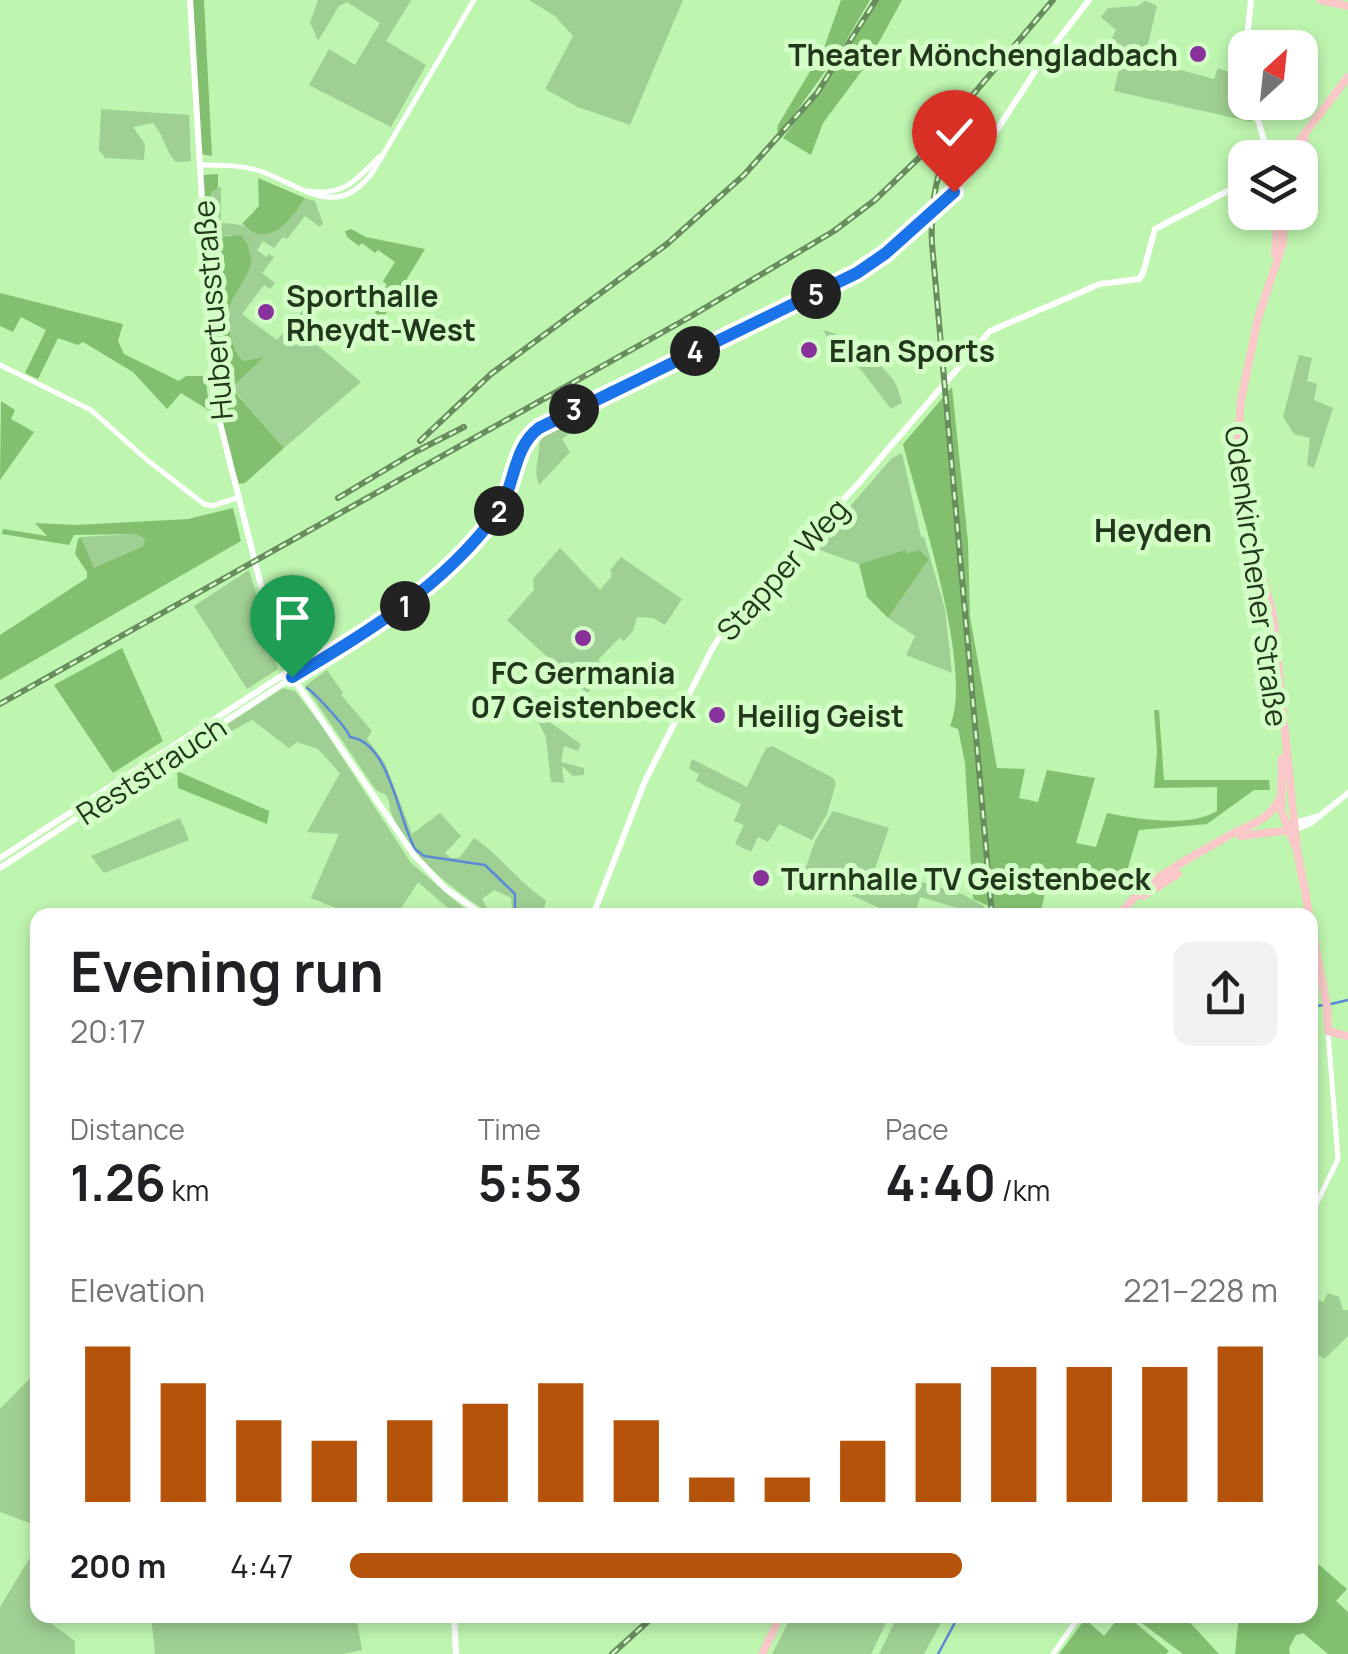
<!DOCTYPE html>
<html lang="en">
<head>
<meta charset="utf-8">
<style>
  :root { --surface:#fff; --page:#f2f2f2; --text:#202124; --muted:#757577; --accent:#b45309 }
  body { margin:0; font-family:Manrope,sans-serif; background:var(--page); color:var(--text); height:100vh; display:flex; flex-direction:column; font-size:38px; white-space:nowrap }
  * { box-sizing:border-box; margin:0 }
  p { font-size:32px; color:var(--muted) }
  .icon { flex:none; width:55px; height:55px; fill:none; stroke:currentColor; stroke-width:2; stroke-linecap:round; stroke-linejoin:round }
  .map { position:relative; flex:1; overflow:hidden }
  .details { position:absolute; left:30px; top:908px; width:1288px; height:715px; display:flex; flex-direction:column; background:var(--surface); border-radius:20px; box-shadow:0 5px 15px #0003 }
  .details>* { flex:none }
  .needle { width:65px; rotate:27deg }
  .controls { position:absolute; left:1228px; top:30px; display:grid; gap:20px }
  .controls a { display:grid; place-items:center; width:90px; height:90px; border-radius:20px; background:var(--surface); box-shadow:0 5px 15px #0003; font-size:50px }
  .pin { position:absolute; display:grid; place-items:center; width:85px; height:85px; color:#fff; margin:-102px -42px; border-radius:50% 50% 50% 0; rotate:-45deg; box-shadow:0 0 10px #0007 }
  .pin .icon { rotate:45deg }
  .km { position:absolute; width:50px; height:50px; margin:-25px; border-radius:50%; background:#222; color:#fff; font-size:28px; line-height:50px; text-align:center }
  .round { display:grid; place-items:center; flex:none; width:105px; height:105px; border-radius:20px; background:var(--page) }
  .head { display:flex; align-items:center; justify-content:space-between; height:170px; padding:0 40px }
  h1 { font-size:55px; font-weight:700; line-height:75px }
  .stats { display:grid; grid-template-columns:repeat(3,1fr); gap:15px; height:170px; padding:10px 40px }
  .stats div { display:grid; align-content:center }
  .stats b { font-size:50px; font-weight:700 }
  .stats small { font-size:28px; font-weight:400 }
  .stats p { font-size:28px }
  .chart { height:280px; padding:20px 40px }
  .chart p { display:flex; justify-content:space-between }
  .chart svg { width:100%; height:180px; margin-top:10px; stroke:var(--accent); stroke-width:6 }
  ul { padding:0 40px; list-style:none; font-size:32px }
  li { display:grid; grid-template-columns:160px 120px 1fr; align-items:center; height:75px }
  li i { height:25px; border-radius:12px; background:var(--accent) }
  .map>svg:first-child { display:block }
  .green { fill:#9fcf92 }
  .forest { fill:#82c070 }
  .lines { fill:none; stroke-linecap:round; stroke-linejoin:round }
  .stream { stroke:#5a8ad7; stroke-width:2.5 }
  .tertiary { stroke:#fff; stroke-width:5 }
  .secondary { stroke:#fff; stroke-width:6 }
  .primary { stroke:#fac8c8; stroke-width:8 }
  .rail-casing { stroke:#688c5e; stroke-width:6 }
  .rail { stroke:#d3ffc7; stroke-width:2.5; stroke-dasharray:8; stroke-linecap:butt }
  .route-casing { stroke:#fff; stroke-width:20 }
  .route { stroke:#1a73e8; stroke-width:12 }
  .poi-dot { fill:#88319d; stroke:#d3ffc7; stroke-width:4 }
  .labels { text-anchor:middle; dominant-baseline:central; stroke-width:10; stroke-linejoin:round; paint-order:stroke }
  .poi-label { font-size:30px; font-weight:bold; fill:#22371c; stroke:#d3ffc7; text-anchor:start }
  .street-label { font-size:30px; fill:#22371c; stroke:#d3ffc7 }
  .neighbourhood-label { font-size:32px; font-weight:bold; fill:#22371c; stroke:#d3ffc7 }
</style>
</head>
<body>
<div class="map">
<svg width="1348" height="1654" viewBox="0 0 1348 1654">
  <rect width="100%" height="100%" fill="#bef5af"/>
  <g class="green">
    <polygon points="318,0 411,0 386,41 426,65 391,127 309,85 329,49 355,65 380,23 347,2 339,6 318,41 310,22"/>
    <polygon points="529,0 683,0 630,125 578,107 545,89 573,36 555,16"/>
    <polygon points="1145,1 1157,6 1148,44 1156,46 1154,63 1214,79 1218,68 1242,77 1252,122 1114,91 1120,64 1102,59 1116,30 1101,17 1108,8 1138,6"/>
    <path d="M 101,109 L 189,115 L 191,161 L 176,162 C 165,151 164,135 153,123 L 133,127 L 145,144 L 144,160 L 105,158 L 99,150 Z"/>
    <path d="M 221,187 L 221,223 C 266,224 271,251 305,198 L 315,201 L 323,223 L 320,227 L 305,216 L 287,239 L 283,237 L 274,248 L 263,241 L 257,250 L 266,257 L 269,254 L 274,257 L 262,273 L 275,283 L 270,289 L 264,285 L 242,314 L 277,340 L 308,304 L 315,310 L 300,330 L 361,382 L 284,448 L 231,387 L 262,358 L 244,361 C 237,354 235,349 232,340 C 219,301 242,295 252,262 L 248,245 L 232,235 L 218,237 L 215,232 L 211,191 Z"/>
    <path d="M 823,330 C 842,333 883,364 894,381 C 898,387 900,396 902,403 L 891,409 L 862,371 L 832,345 Z"/>
    <polygon points="1299,355 1312,358 1307,381 1317,384 1314,400 1333,408 1314,468 1307,465 1310,438 1294,434 1283,417"/>
    <path d="M 561,422 L 569,434 L 562,439 L 570,452 L 539,485 C 532,468 542,453 539,435 Z"/>
    <polygon points="902,453 921,537 924,537 945,609 952,673 906,655 915,636 888,618 929,559 922,551 906,553 905,550 859,564 814,548 892,458"/>
    <polygon points="135,534 145,539 144,545 94,569 81,537"/>
    <polygon points="560,548 600,590 612,576 610,570 621,557 682,599 665,625 653,618 637,617 633,631 624,641 619,638 598,660 608,670 587,693 507,620 534,590 533,579"/>
    <polygon points="249,570 278,669 247,689 194,606"/>
    <path d="M 327,670 L 343,693 L 341,695 L 372,731 L 367,739 L 385,763 L 412,834 L 440,813 L 461,836 L 445,853 L 451,858 L 459,858 L 474,838 C 502,856 518,883 546,900 L 543,915 L 502,915 L 512,909 L 511,898 L 494,890 L 482,899 L 487,908 L 501,915 L 493,915 C 455,892 411,858 393,817 C 389,810 391,803 386,795 L 376,790 L 305,686 Z"/>
    <polygon points="283,688 295,691 321,725 411,863 472,915 456,915 418,882 397,915 353,915 311,898 339,834 307,832 340,773 318,749 297,742 289,748 252,720 179,760 177,757"/>
    <polygon points="532,710 581,744 578,751 564,746 561,762 584,768 584,775 573,776 562,766 564,783 551,782 546,737"/>
    <polygon points="772,746 833,778 836,783 827,814 812,840 779,824 768,842 758,837 751,852 735,844 744,825 734,821 741,804 696,781 699,774 689,769 692,759 747,787 766,748"/>
    <polygon points="833,811 889,828 875,868 962,894 984,906 983,915 920,897 915,915 894,915 804,873 815,841"/>
    <polygon points="180,818 189,840 104,873 91,856"/>
    <polygon points="1328,1293 1339,1297 1343,1310 1348,1310 1348,1336 1324,1359 1310,1349 1310,1303 1312,1298 1323,1302"/>
    <polygon points="37,1371 37,1526 0,1512 0,1409"/>
    <polygon points="37,1546 38,1615 51,1615 48,1621 75,1641 75,1654 0,1654 0,1607"/>
    <polygon points="151,1615 356,1615 362,1650 343,1654 155,1654"/>
    <polygon points="792,1615 890,1615 871,1654 772,1654"/>
    <polygon points="898,1615 945,1615 924,1654 879,1654"/>
  </g>
  <g class="forest">
    <polygon points="193,0 204,0 212,156 201,154"/>
    <polygon points="841,0 870,0 840,51 780,134 777,130 778,125 824,48"/>
    <polygon points="878,0 902,0 867,64 823,123 811,155 783,138 840,63"/>
    <path d="M 218,174 L 218,188 L 211,192 L 215,232 L 218,237 L 241,235 L 248,245 L 252,262 C 242,295 219,300 232,340 C 235,349 236,354 244,361 L 264,357 L 231,388 L 284,448 L 245,483 L 239,484 C 206,384 208,279 202,175 Z"/>
    <path d="M 258,178 L 305,198 C 295,214 277,240 255,233 C 250,231 247,226 242,224 L 259,206 Z"/>
    <polygon points="351,229 366,237 425,249 371,338 362,331 376,313 365,304 370,298 375,301 387,285 383,281 395,262 378,250 375,253 362,243 359,246 347,237 345,231"/>
    <polygon points="0,293 123,324 118,341 124,354 179,381 186,376 205,376 210,411 181,393 167,409 133,372 83,342 78,345 58,338 38,379 25,373 46,330 21,317 13,332 0,326"/>
    <path d="M 952,387 L 968,542 L 970,617 L 997,768 L 1025,769 L 1019,798 L 1038,802 L 1047,770 L 1095,778 L 1076,843 L 1096,847 L 1107,813 C 1137,819 1190,828 1217,811 L 1217,787 L 1154,788 L 1157,751 L 1154,710 L 1159,710 L 1164,780 L 1269,780 L 1270,790 L 1254,790 L 1207,824 L 1139,830 L 1121,891 L 1048,880 L 1040,915 L 993,915 L 993,908 L 973,899 L 965,763 L 958,729 L 950,726 C 974,670 919,507 903,444 Z"/>
    <polygon points="1,401 15,410 11,419 34,432 0,480"/>
    <polygon points="233,508 241,541 0,680 0,635 87,578 87,572 75,554 78,539 81,537 94,568 143,546 145,539 135,534 74,535 69,545 2,534 3,529 47,536 35,523 76,525 188,519"/>
    <polygon points="905,550 907,553 920,550 929,559 888,618 867,597 859,564"/>
    <polygon points="290,583 329,625 324,628 325,638 294,659 283,642 272,605 289,595 284,586"/>
    <polygon points="122,648 163,741 113,773 54,685"/>
    <polygon points="177,771 269,811 267,824 178,788"/>
    <polygon points="1310,1557 1347,1589 1336,1601 1348,1612 1348,1654 1328,1654 1303,1633 1296,1635 1289,1648 1290,1654 1235,1654 1239,1615 1310,1615"/>
    <polygon points="1121,1615 1126,1615 1169,1651 1166,1654 1059,1654 1085,1619 1104,1636"/>
    <polygon points="1131,1615 1183,1615 1219,1654 1183,1654"/>
  </g>
  <g class="lines">
    <g class="stream">
      <path d="M 307,688 C 315,693 347,728 350,737 C 390,742 398,819 415,849 L 424,856 L 485,865 L 515,894 L 515,915"/>
      <polyline points="1331,1004 1348,1000"/>
      <polyline points="1310,1007 1323,1005"/>
      <polyline points="938,1654 959,1615"/>
    </g>
    <g class="tertiary">
      <path d="M 201,165 C 222,165 244,165 263,172 C 305,188 339,221 374,170 L 474,0"/>
      <path d="M 308,191 C 343,197 356,180 379,157"/>
      <polyline points="0,365 91,410 147,460 204,504 212,506 237,498"/>
      <polyline points="1310,1217 1338,1159 1328,1032"/>
      <polyline points="1053,1654 1080,1615"/>
    </g>
    <g class="secondary">
      <polyline points="190,0 214,399 276,645 297,684 414,855 446,889 483,915"/>
      <polyline points="1246,48 1251,0"/>
      <polyline points="1253,102 1269,158"/>
      <polyline points="1295,823 1316,817"/>
      <polyline points="1296,829 1311,823 1348,793"/>
      <polyline points="0,858 289,671 396,614 495,516 508,494 521,451 539,428 804,299 857,273 887,253 939,208 966,178 1041,62 1089,0"/>
      <polyline points="0,868 350,640"/>
      <polyline points="593,915 645,781 712,649 733,616 858,484 990,331 1100,284 1139,279 1143,273 1155,229 1245,182"/>
      <polyline points="454,1615 456,1654"/>
    </g>
    <g class="primary">
      <polyline points="1321,0 1348,6"/>
      <polyline points="1286,158 1348,77"/>
      <polyline points="1294,158 1305,140"/>
      <polyline points="1284,212 1283,243 1258,318 1241,400 1237,447 1255,551 1273,614 1297,850 1327,1007 1328,1031 1348,1036"/>
      <polyline points="1275,254 1278,212"/>
      <polyline points="1282,758 1281,810 1295,846"/>
      <polyline points="1241,836 1291,830"/>
      <polyline points="1143,896 1178,874"/>
      <path d="M 1120,915 C 1143,881 1189,859 1223,839 C 1246,825 1267,824 1280,798"/>
      <polyline points="762,1654 781,1615"/>
    </g>
    <defs>
      <g id="rail">
        <path d="M 957,129 C 937,166 930,202 932,244 L 992,915"/>
        <polyline points="420,441 491,374 667,244 744,175 817,93 876,0"/>
        <polyline points="338,498 413,453 464,427"/>
        <polyline points="0,704 688,318 834,231 875,200 922,155 1053,0"/>
        <polyline points="612,1654 655,1615"/>
      </g>
    </defs>
    <use href="#rail" class="rail-casing"/>
    <use href="#rail" class="rail"/>
  </g>
  <g class="lines">
    <defs>
      <path id="route" d="M 292,677 C 367,633 443,586 495,516 C 516,489 511,449 539,428 L 857,273 L 886,253 L 954,192"/>
    </defs>
    <use href="#route" class="route-casing"/>
    <use href="#route" class="route"/>
  </g>
  <g class="poi-dot">
    <circle cx="1198" cy="54" r="10"/>
    <circle cx="266" cy="312" r="10"/>
    <circle cx="809" cy="350" r="10"/>
    <circle cx="583" cy="638" r="10"/>
    <circle cx="717" cy="715" r="10"/>
    <circle cx="761" cy="878" r="10"/>
  </g>
  <g class="labels">
    <g class="poi-label">
      <text x="1178" y="54" text-anchor="end">Theater Mönchengladbach</text>
      <text x="286" y="295">Sporthalle<tspan x="286" dy="34">Rheydt-West</tspan></text>
      <text x="829" y="350">Elan Sports</text>
      <text x="583" y="672" text-anchor="middle">FC Germania<tspan x="583" dy="34">07 Geistenbeck</tspan></text>
      <text x="737" y="715">Heilig Geist</text>
      <text x="781" y="878">Turnhalle TV Geistenbeck</text>
    </g>
    <g class="street-label">
      <text transform="translate(212 310) rotate(-95)">Hubertusstraße</text>
      <text transform="translate(782 569) rotate(-48)">Stapper Weg</text>
      <text transform="translate(1257 576) rotate(82)">Odenkirchener Straße</text>
      <text transform="translate(151 770) rotate(-33)">Reststrauch</text>
    </g>
    <g class="neighbourhood-label">
      <text x="1153" y="530">Heyden</text>
    </g>
  </g>
</svg>
<div class="controls">
<a><svg class="needle" viewBox="-14 -14 28 28"><path d="M0-13l5 13h-10z" fill="#e53935"/><path d="M0 13l5-13h-10z" fill="#757577"/></svg></a>
<a><svg class="icon" aria-label="layers" viewBox="0 0 24 24"><path d="M12 4l9 5-9 5-9-5zM3 14l9 5 9-5"/></svg></a>
</div>
<div class="pin" style="left:292px;top:677px;background:#1e9e55"><svg class="icon" aria-label="arrive" viewBox="0 0 24 24"><path d="M6 21V4h12l-3 4 3 4H6"/></svg></div>
<div class="pin" style="left:954px;top:192px;background:#d93025"><svg class="icon" aria-label="check" viewBox="0 0 24 24"><path d="M5 12l5 5 9-10"/></svg></div>
<b class="km" style="left:405px;top:606px">1</b>
<b class="km" style="left:499px;top:511px">2</b>
<b class="km" style="left:574px;top:409px">3</b>
<b class="km" style="left:695px;top:351px">4</b>
<b class="km" style="left:816px;top:294px">5</b>
<section class="details">
<div class="head"><div><h1>Evening run</h1><p>20:17</p></div><a class="round"><svg class="icon" aria-label="share" viewBox="0 0 24 24"><path d="M12 15V3M7 8l5-5 5 5M5 13v7h14v-7"/></svg></a></div>
<div class="stats">
<div><p>Distance</p><b>1.26<small> km</small></b></div>
<div><p>Time</p><b>5:53</b></div>
<div><p>Pace</p><b>4:40<small> /km</small></b></div>
</div>
<div class="chart"><p><span>Elevation</span>221–228 m</p>
<svg viewBox="0 0 160 44" preserveAspectRatio="none"><path d="M5 44V6M15 44V15M25 44V24M35 44V29M45 44V24M55 44V20M65 44V15M75 44V24M85 44V38M95 44V38M105 44V29M115 44V15M125 44V11M135 44V11M145 44V11M155 44V6"/></svg>
</div>
<ul>
<li><b>200 m</b>4:47<i style="width:66%"></i></li>
</ul>
</section>
</div>
</body>
</html>
